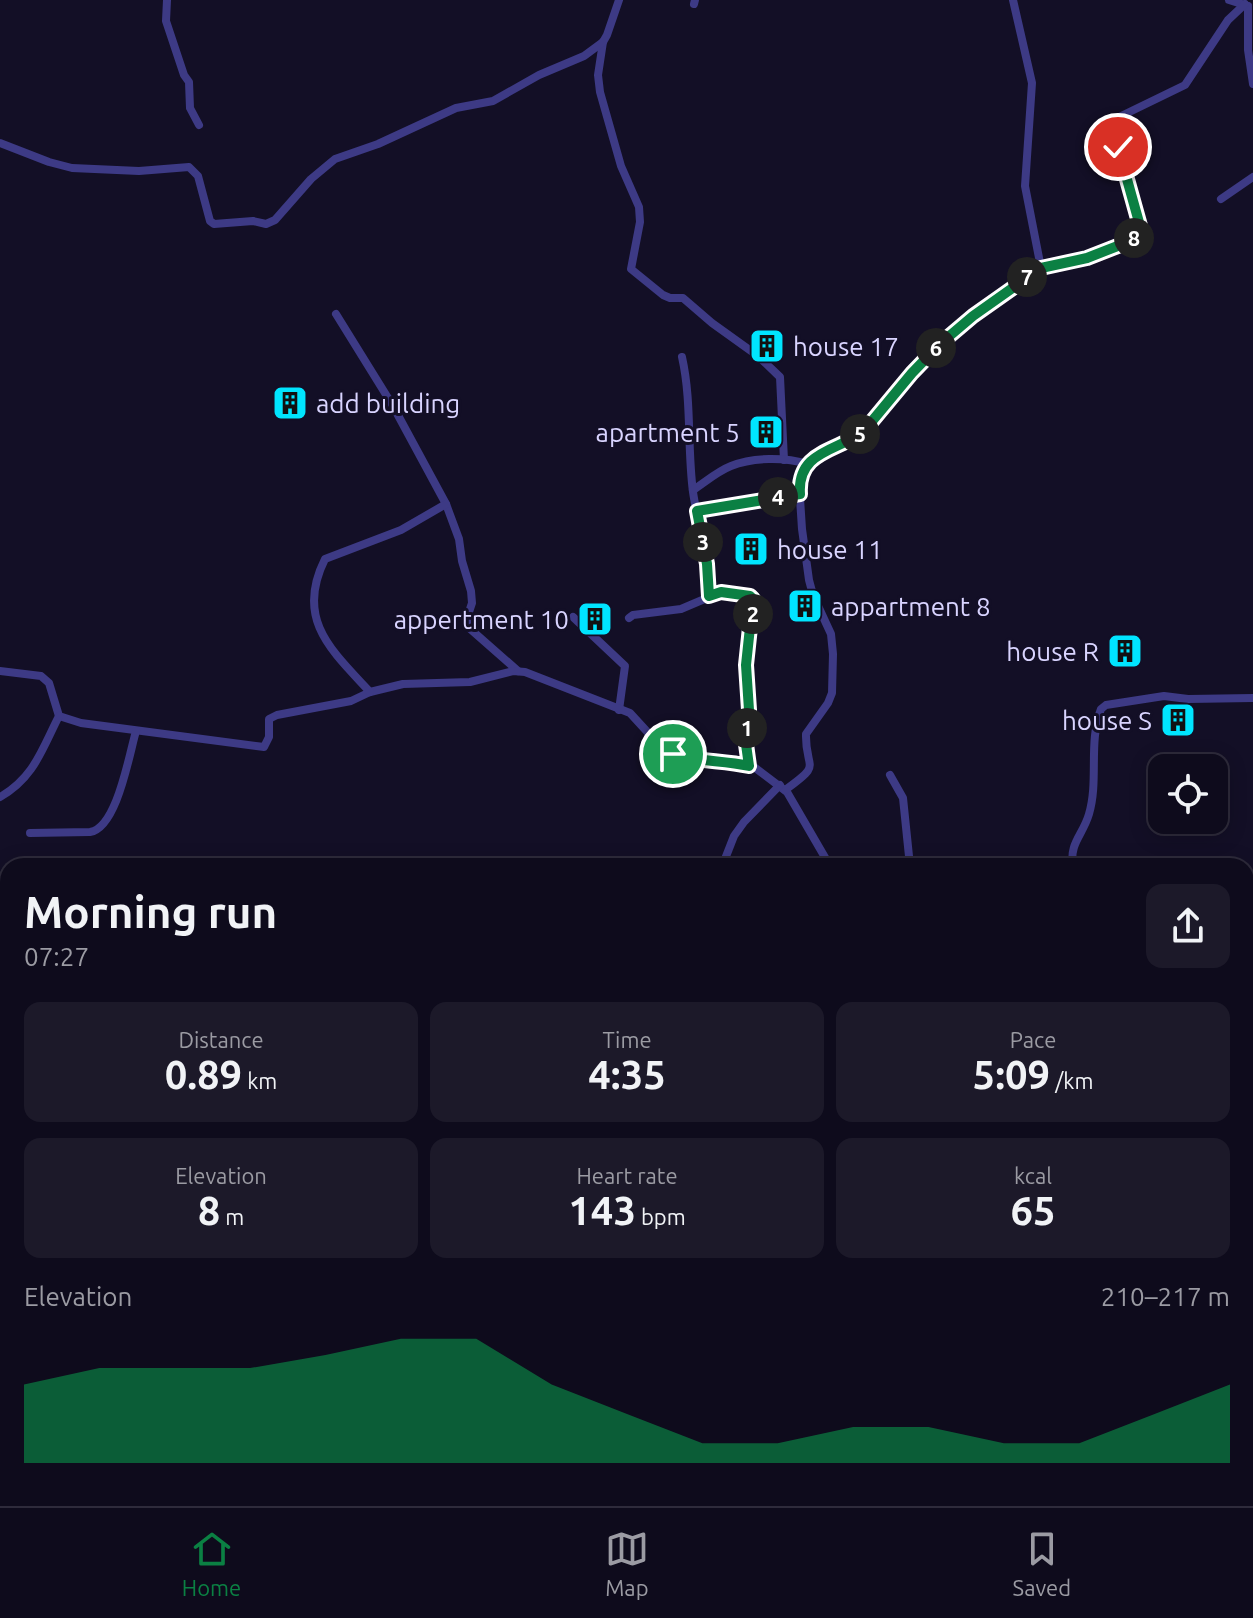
<!DOCTYPE html>
<html lang="en">
<head>
<meta charset="utf-8">
<style>
  :root { --surface:#0e0b1c; --page:#1c1929; --text:#f1f3f6; --muted:#9b9ba3; --line:#2e2b3b; --accent:#0b8043 }
  body { margin:0; font-family:Ubuntu,sans-serif; background:var(--page); color:var(--text); height:100vh; display:flex; flex-direction:column; font-size:30px; white-space:nowrap }
  * { box-sizing:border-box; margin:0 }
  p { font-size:26px; color:var(--muted) }
  .icon { flex:none; width:44px; height:44px; fill:none; stroke:currentColor; stroke-width:2; stroke-linecap:round; stroke-linejoin:round }
  .map { position:relative; flex:1; overflow:hidden }
  .drawer { position:absolute; left:0px; top:858px; width:1254px; height:648px; display:flex; flex-direction:column; background:var(--surface); border-radius:24px 24px 0 0; box-shadow:0 4px 20px #0003,0 0 0 2px var(--line) }
  .drawer>* { flex:none }
  .tools { position:absolute; left:1148px; top:754px; display:grid; gap:16px }
  .tools a { display:grid; place-items:center; width:80px; height:80px; border-radius:16px; background:var(--surface); box-shadow:0 4px 20px #0003,0 0 0 2px var(--line); font-size:40px }
  .pin { position:absolute; display:grid; place-items:center; width:68px; height:68px; color:#fff; margin:-34px; border:4px solid #fff; border-radius:50%; box-shadow:0 2px 8px #0007 }
  .km { position:absolute; width:40px; height:40px; margin:-20px; border-radius:50%; background:#222; color:#fff; font-size:22px; line-height:40px; text-align:center }
  .round { display:grid; place-items:center; flex:none; width:84px; height:84px; border-radius:16px; background:var(--page) }
  .head { display:flex; align-items:center; justify-content:space-between; height:136px; padding:0 24px }
  h1 { font-size:44px; font-weight:600; line-height:60px }
  .stats { display:grid; grid-template-columns:repeat(3,1fr); gap:12px; height:136px; padding:8px 24px }
  .stats div { display:grid; align-content:center; border-radius:16px; background:var(--page); text-align:center }
  .stats b { font-size:40px; font-weight:600 }
  .stats small { font-size:22px; font-weight:400 }
  .stats p { font-size:22px }
  .chart { height:224px; padding:16px 24px }
  .chart p { display:flex; justify-content:space-between }
  .chart svg { width:100%; height:144px; margin-top:8px; fill:var(--accent); opacity:.7 }
  .tabs { display:flex; justify-content:space-around; align-items:center; height:112px; border-top:2px solid var(--line); background:var(--surface); font-size:22px; color:var(--muted) }
  .tabs a { display:grid; justify-items:center; gap:4px }
  .tabs .active { color:var(--accent) }
  .map>svg:first-child { display:block }
  .lines { fill:none; stroke-linecap:round; stroke-linejoin:round }
  .minor { stroke:#3d3a85; stroke-width:8 }
  .route-casing { stroke:#fff; stroke-width:16 }
  .route { stroke:#0b8043; stroke-width:10 }
  .labels { text-anchor:middle; dominant-baseline:central; stroke-width:6; stroke-linejoin:round; paint-order:stroke }
  .poi-label { font-size:26px; fill:#d9d4ff; stroke:#130f26; text-anchor:start }
</style>
</head>
<body>
<div class="map">
<svg width="1253" height="1506" viewBox="0 0 1253 1506">
  <rect width="100%" height="100%" fill="#130f26"/>
  <g class="lines">
    <g class="minor">
      <polyline points="167,0 166,21 184,75 189,82 190,108 199,125"/>
      <polyline points="1013,0 1032,83 1025,186 1041,268"/>
      <polyline points="1229,0 1248,6"/>
      <polyline points="694,4 695,0"/>
      <polyline points="1248,6 1248,50 1253,84"/>
      <polyline points="603,42 598,75 600,92 621,166 639,207 640,222 631,269 663,295 670,298 683,298 712,323 758,356 780,377 784,460"/>
      <polyline points="0,143 49,162 72,168 139,171 189,167 198,176 210,221 214,224 253,221 266,224 275,220 311,179 335,159 378,144 456,108 493,101 539,75 584,56 603,42 607,35 619,0"/>
      <polyline points="1221,199 1253,177"/>
      <polyline points="336,314 393,406 446,504 459,539 462,561 471,591 472,603 467,618 468,627 518,671"/>
      <path d="M 682,357 C 692,402 687,446 693,492 C 698,527 711,561 709,596"/>
      <path d="M 693,490 C 705,482 718,471 731,466 C 753,457 785,457 808,464"/>
      <polyline points="697,511 800,494"/>
      <polyline points="573,617 625,666 619,710"/>
      <polyline points="629,618 633,615 681,609 721,592 750,596 753,599 746,665 749,710 745,737 749,766"/>
      <polyline points="0,671 41,676 49,683 59,716 81,723 264,747 269,737 269,719 277,715 351,701 370,692 403,684 470,682 513,671 525,672 630,713 663,749 673,754 705,762 728,761 754,767 787,792 830,866"/>
      <path d="M 370,692 C 331,650 295,619 325,559 L 401,530 L 446,504"/>
      <polyline points="890,775 903,798 910,866"/>
      <path d="M 785,790 C 824,762 805,771 806,734 L 828,703 L 832,693 L 833,654 L 831,634 L 813,595 L 809,580 L 802,529 L 799,483 L 808,464 L 830,447 L 853,440 L 863,432 L 912,373 L 940,344 L 973,316 L 1041,268 L 1087,258 L 1128,242 L 1142,233 L 1118,147 L 1115,119 L 1185,85 L 1228,20 L 1245,4"/>
      <path d="M 0,797 C 34,778 42,749 59,716"/>
      <path d="M 30,833 L 90,832 C 117,828 129,755 136,731"/>
      <polyline points="604,866 626,862 657,866"/>
      <polyline points="699,866 716,864 725,859 734,836 744,822 780,785"/>
      <path d="M 1073,866 C 1069,843 1083,835 1089,814 C 1099,780 1088,743 1101,709 L 1106,705 L 1164,696 L 1188,699 L 1253,698"/>
      <polyline points="1246,1104 1253,1113"/>
      <polyline points="1246,1137 1253,1132"/>
      <polyline points="1246,1311 1253,1307"/>
      <polyline points="0,1391 8,1367"/>
      <polyline points="321,1498 321,1506"/>
      <polyline points="978,1498 996,1506"/>
      <polyline points="209,1506 212,1498"/>
      <polyline points="665,1506 666,1498"/>
      <polyline points="870,1506 873,1498"/>
      <polyline points="1100,1506 1103,1498"/>
    </g>
  </g>
  <g class="lines">
    <defs>
      <path id="route" d="M 673,754 C 698,762 723,760 749,766 L 745,737 L 749,710 L 746,665 L 753,599 L 750,596 L 721,592 L 709,596 L 707,564 L 697,511 L 800,494 C 797,451 837,451 863,432 L 912,373 L 940,344 L 973,316 L 1041,268 L 1087,258 L 1128,242 L 1142,233 L 1118,147"/>
    </defs>
    <use href="#route" class="route-casing"/>
    <use href="#route" class="route"/>
  </g>
  <defs>
    <symbol id="building-square" viewBox="-11 -11 22 22"><rect x="-9" y="-9" width="18" height="18" rx="4" fill="#00e5ff" stroke="#130f26"/><path d="M-4-6H4V6H1V3H-1V6H-4ZM-2.5-4.3h1.7v1.8h-1.7ZM.8-4.3h1.7v1.8H.8ZM-2.5-1h1.7V.8h-1.7ZM.8-1h1.7V.8H.8Z" fill="#111"/></symbol>
  </defs>
  <g fill-rule="evenodd">
    <use href="#building-square" x="747" y="326" width="40" height="40"/>
    <use href="#building-square" x="270" y="383" width="40" height="40"/>
    <use href="#building-square" x="746" y="412" width="40" height="40"/>
    <use href="#building-square" x="731" y="529" width="40" height="40"/>
    <use href="#building-square" x="785" y="586" width="40" height="40"/>
    <use href="#building-square" x="575" y="599" width="40" height="40"/>
    <use href="#building-square" x="1105" y="631" width="40" height="40"/>
    <use href="#building-square" x="1158" y="700" width="40" height="40"/>
  </g>
  <g class="labels">
    <g class="poi-label">
      <text x="793" y="346">house 17</text>
      <text x="316" y="403">add building</text>
      <text x="740" y="432" text-anchor="end">apartment 5</text>
      <text x="777" y="549">house 11</text>
      <text x="831" y="606">appartment 8</text>
      <text x="569" y="619" text-anchor="end">appertment 10</text>
      <text x="1099" y="651" text-anchor="end">house R</text>
      <text x="1152" y="720" text-anchor="end">house S</text>
    </g>
  </g>
</svg>
<div class="tools">
<a><svg class="icon" aria-label="locate" viewBox="0 0 24 24"><circle cx="12" cy="12" r="6"/><path d="M12 2v4M12 18v4M2 12h4M18 12h4"/></svg></a>
</div>
<div class="pin" style="left:673px;top:754px;background:#1e9e55"><svg class="icon" aria-label="arrive" viewBox="0 0 24 24"><path d="M6 21V4h12l-3 4 3 4H6"/></svg></div>
<div class="pin" style="left:1118px;top:147px;background:#d93025"><svg class="icon" aria-label="check" viewBox="0 0 24 24"><path d="M5 12l5 5 9-10"/></svg></div>
<b class="km" style="left:747px;top:728px">1</b>
<b class="km" style="left:753px;top:614px">2</b>
<b class="km" style="left:703px;top:542px">3</b>
<b class="km" style="left:778px;top:497px">4</b>
<b class="km" style="left:860px;top:434px">5</b>
<b class="km" style="left:936px;top:348px">6</b>
<b class="km" style="left:1027px;top:277px">7</b>
<b class="km" style="left:1134px;top:238px">8</b>
<section class="drawer">
<div class="head"><div><h1>Morning run</h1><p>07:27</p></div><a class="round"><svg class="icon" aria-label="share" viewBox="0 0 24 24"><path d="M12 15V3M7 8l5-5 5 5M5 13v7h14v-7"/></svg></a></div>
<div class="stats">
<div><p>Distance</p><b>0.89<small> km</small></b></div>
<div><p>Time</p><b>4:35</b></div>
<div><p>Pace</p><b>5:09<small> /km</small></b></div>
</div>
<div class="stats">
<div><p>Elevation</p><b>8<small> m</small></b></div>
<div><p>Heart rate</p><b>143<small> bpm</small></b></div>
<div><p>kcal</p><b>65</b></div>
</div>
<div class="chart"><p><span>Elevation</span>210–217 m</p>
<svg viewBox="0 0 160 44" preserveAspectRatio="none"><path d="M0 44V20L10 15L20 15L30 15L40 11L50 6L60 6L70 20L80 29L90 38L100 38L110 33L120 33L130 38L140 38L150 29L160 20V44z"/></svg>
</div>
</section>
</div>
<nav class="tabs">
<a class="active"><svg class="icon" aria-label="home" viewBox="0 0 24 24"><path d="M3 11l9-7 9 7M6 9v11h12V9"/></svg>Home</a>
<a><svg class="icon" aria-label="map" viewBox="0 0 24 24"><path d="M3 6l6-2 6 2 6-2v14l-6 2-6-2-6 2zM9 4v14M15 6v14"/></svg>Map</a>
<a><svg class="icon" aria-label="saved" viewBox="0 0 24 24"><path d="M7 4h10v16l-5-4-5 4z"/></svg>Saved</a>
</nav>
</body>
</html>
